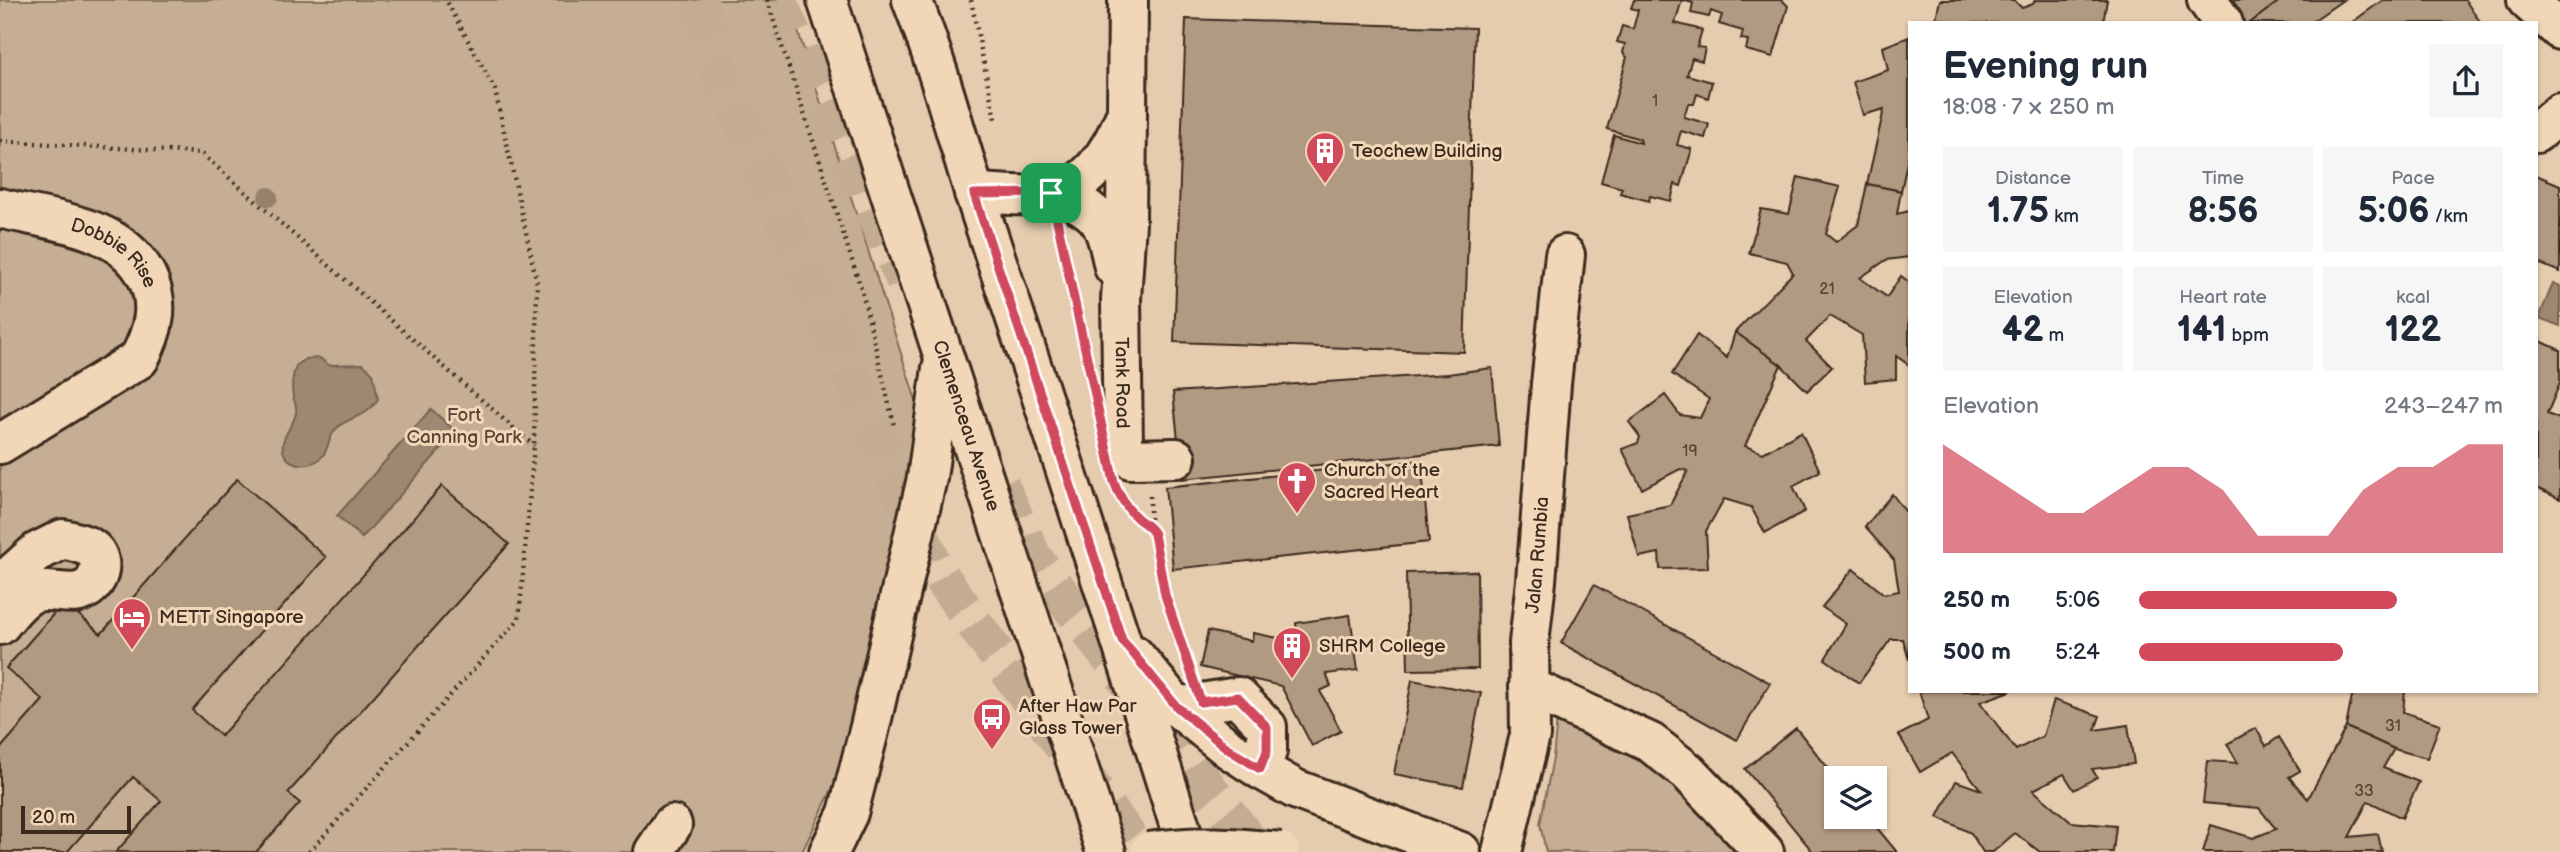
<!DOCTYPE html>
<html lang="en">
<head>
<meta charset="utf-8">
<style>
  :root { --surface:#fff; --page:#f6f6f7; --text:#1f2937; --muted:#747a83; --accent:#d1495b }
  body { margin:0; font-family:"Balsamiq Sans",sans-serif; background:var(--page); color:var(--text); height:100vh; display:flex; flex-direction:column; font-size:26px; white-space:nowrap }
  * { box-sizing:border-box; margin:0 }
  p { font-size:23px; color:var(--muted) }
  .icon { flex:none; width:38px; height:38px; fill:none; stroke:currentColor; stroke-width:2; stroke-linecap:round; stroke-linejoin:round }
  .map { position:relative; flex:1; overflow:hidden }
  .drawer { position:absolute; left:1908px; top:21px; width:630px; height:672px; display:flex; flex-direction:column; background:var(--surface); border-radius:0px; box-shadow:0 2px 5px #0004 }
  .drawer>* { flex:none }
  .buttons { position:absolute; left:1824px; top:766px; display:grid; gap:14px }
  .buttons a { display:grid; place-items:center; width:63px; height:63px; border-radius:0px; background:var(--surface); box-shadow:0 2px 5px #0004; font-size:35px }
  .scale { position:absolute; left:21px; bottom:18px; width:110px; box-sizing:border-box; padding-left:7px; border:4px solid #3b2a1e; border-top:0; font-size:19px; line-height:24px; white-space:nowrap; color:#3b2a1e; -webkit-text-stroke:5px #f1d7b8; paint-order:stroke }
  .pin { position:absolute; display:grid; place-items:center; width:60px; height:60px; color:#fff; margin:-30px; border-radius:14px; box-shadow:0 4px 10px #0006 }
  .round { display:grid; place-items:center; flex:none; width:74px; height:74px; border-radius:0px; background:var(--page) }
  .head { display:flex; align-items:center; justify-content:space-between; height:119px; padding:0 35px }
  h1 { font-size:38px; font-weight:800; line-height:52px }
  .metrics { display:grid; grid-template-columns:repeat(3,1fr); gap:10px; height:119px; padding:7px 35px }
  .metrics div { display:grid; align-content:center; border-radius:0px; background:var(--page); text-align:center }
  .metrics b { font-size:35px; font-weight:800 }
  .metrics small { font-size:19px; font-weight:400 }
  .metrics p { font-size:19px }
  .chart { height:196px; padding:14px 35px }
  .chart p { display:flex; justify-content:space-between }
  .chart svg { width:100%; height:126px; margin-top:7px; fill:var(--accent); opacity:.7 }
  ul { padding:0 35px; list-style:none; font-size:23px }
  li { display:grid; grid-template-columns:112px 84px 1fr; align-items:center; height:52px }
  li i { height:18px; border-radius:9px; background:var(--accent) }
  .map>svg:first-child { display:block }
  .green { fill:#c6ae94; stroke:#806c59; stroke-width:2 }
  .water { fill:#9d8872; stroke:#766250; stroke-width:2 }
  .building { fill:#b19a82; stroke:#3b2a1e; stroke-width:2 }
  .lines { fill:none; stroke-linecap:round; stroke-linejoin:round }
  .highway-tunnel { stroke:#c4ac92; stroke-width:38; stroke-dasharray:38 19; stroke-linecap:butt }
  .minor-casing { stroke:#3b2a1e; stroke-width:44 }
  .major-casing { stroke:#3b2a1e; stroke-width:44 }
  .path { stroke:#3b2a1e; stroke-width:4.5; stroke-dasharray:2 5; stroke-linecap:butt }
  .minor { stroke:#f1d7b8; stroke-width:38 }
  .major { stroke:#f1d7b8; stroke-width:38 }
  .major-bridge-casing { stroke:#3b2a1e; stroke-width:44; stroke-linecap:butt }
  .major-bridge { stroke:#f1d7b8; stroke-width:38 }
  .tree { fill:#97816c }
  .route-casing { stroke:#fff; stroke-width:14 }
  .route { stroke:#d1495b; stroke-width:9 }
  .labels { text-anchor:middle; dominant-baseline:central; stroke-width:6; stroke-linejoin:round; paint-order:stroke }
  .number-label { font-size:16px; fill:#584637 }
  .poi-label { font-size:19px; fill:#3b2a1e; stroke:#f1d7b8; text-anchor:start }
  .street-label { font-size:19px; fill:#3b2a1e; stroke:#f1d7b8 }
  .park-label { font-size:19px; fill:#574436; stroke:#f1d7b8 }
</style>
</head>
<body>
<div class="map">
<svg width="2560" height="852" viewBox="0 0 2560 852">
  <rect width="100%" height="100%" fill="#e6ccaf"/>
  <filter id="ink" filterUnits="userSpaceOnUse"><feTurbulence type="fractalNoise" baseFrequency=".0143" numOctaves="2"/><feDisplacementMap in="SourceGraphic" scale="14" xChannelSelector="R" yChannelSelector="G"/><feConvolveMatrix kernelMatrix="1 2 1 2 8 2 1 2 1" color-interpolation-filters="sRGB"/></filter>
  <g filter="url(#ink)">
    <g class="green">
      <polygon points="0,0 788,0 928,438 848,756 802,852 0,852"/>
      <polygon points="1557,719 1657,763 1746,852 1546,852 1540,824 1553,758"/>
    </g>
    <g class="water">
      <polygon points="2553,283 2560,286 2560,326 2539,318"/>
      <path d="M 320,358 L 328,365 L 363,364 L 373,373 L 378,399 C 365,420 351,414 336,429 C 329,436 329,446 324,454 C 313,471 279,467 283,443 C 285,432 294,424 296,413 C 297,407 295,403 293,397 C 291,386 292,377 296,366 L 306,359 Z"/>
      <polygon points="431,409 456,432 362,538 337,516"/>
    </g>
    <g class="building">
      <polygon points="1634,0 1782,0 1788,6 1773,57 1746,50 1748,40 1741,39 1743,31 1719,24 1722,15 1711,11 1709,17 1691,13 1693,3 1682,0 1675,23 1702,30 1697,47 1705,48 1702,61 1692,58 1687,75 1712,82 1708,98 1697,94 1694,104 1688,104 1684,117 1709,124 1705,138 1681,131 1677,145 1692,149 1681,186 1675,184 1671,201 1650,196 1649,201 1620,193 1622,188 1601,182 1614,135 1641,143 1640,139 1607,129 1627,57 1623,53 1625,44 1617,42 1622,26 1633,29 1638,10 1631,8"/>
      <polygon points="1940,0 2014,0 2022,8 2033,4 2035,0 2107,0 2103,23 1959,23 1936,18"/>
      <polygon points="2225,0 2281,0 2250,23 2238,23"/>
      <polygon points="2281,0 2343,0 2310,23 2250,23"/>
      <polygon points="2383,0 2465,0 2481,23 2351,23"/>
      <polygon points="1186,19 1475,28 1464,352 1174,342"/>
      <polygon points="1909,37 1909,153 1901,191 1867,184 1884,109 1863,115 1853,82 1888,70 1883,47"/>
      <polygon points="2536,175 2560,185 2560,272 2536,262"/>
      <polygon points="1798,177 1840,187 1826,234 1836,242 1858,225 1867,184 1901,191 1897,214 1909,211 1909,257 1886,260 1860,278 1887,297 1901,276 1909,282 1909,365 1896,356 1896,379 1865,382 1862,335 1830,316 1806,341 1832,367 1807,391 1781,365 1735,332 1793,273 1787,262 1749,253 1761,209 1789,214"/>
      <polygon points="1735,332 1781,365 1745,446 1763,453 1801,432 1820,471 1793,486 1805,511 1765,533 1751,507 1724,499 1706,531 1708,568 1660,569 1659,553 1639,557 1627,514 1670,505 1688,471 1680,469 1642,489 1622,449 1638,443 1640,437 1629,422 1665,395 1680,415 1700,418 1709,399 1672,374 1697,335 1727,358"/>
      <polygon points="2536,339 2560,350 2560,383 2547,414 2560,419 2560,499 2536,488"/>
      <polygon points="1492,368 1499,446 1182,479 1173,392 1448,374"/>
      <polygon points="1421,460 1429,542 1173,569 1165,487"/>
      <polygon points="237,479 326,557 192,710 221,736 442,486 509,544 288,793 300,803 256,852 116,852 161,801 133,777 67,852 0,852 0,749 43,700 6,668 64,602 101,634"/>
      <polygon points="1892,494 1909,516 1909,660 1903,639 1891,639 1859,683 1825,659 1846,624 1822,607 1853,569 1884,594 1899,591 1894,560 1865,527"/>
      <polygon points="1477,571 1478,669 1408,670 1406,573"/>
      <polygon points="1594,585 1770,683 1737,740 1561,643"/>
      <polygon points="1350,615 1358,670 1326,674 1331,686 1320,691 1341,731 1312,746 1281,686 1200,667 1208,631 1252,641 1253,633 1298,642 1296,623"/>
      <polygon points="1412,680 1481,693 1463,787 1394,774"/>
      <polygon points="1919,691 2011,691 1980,702 2016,750 2043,736 2054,700 2100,716 2095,730 2128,725 2134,764 2092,769 2097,777 2074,790 2064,774 2033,790 2071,822 2116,826 2113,852 2040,852 2015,833 1993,852 1983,852 1971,833 1938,817 1956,781 1981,790 1952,753 1920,772 1899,735 1928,720"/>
      <polygon points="2353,691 2405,691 2403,712 2440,724 2427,758 2394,749 2346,727"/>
      <polygon points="2346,727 2394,749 2383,768 2419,782 2402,818 2368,801 2349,837 2378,834 2382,852 2203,852 2211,825 2253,838 2276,829 2259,808 2203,803 2208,761 2238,763 2227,744 2256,728 2266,746 2279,737 2300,771 2289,777 2308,799"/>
      <polygon points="1796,728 1837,779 1836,817 1868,817 1897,852 1813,852 1745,769"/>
    </g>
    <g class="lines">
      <g class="highway-tunnel">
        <polyline points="699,0 718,68 935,569 1139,852"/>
        <polyline points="777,0 905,281"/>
        <polyline points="1000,485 1033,557 1257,852"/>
      </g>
      <defs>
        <g id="minor">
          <path id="s1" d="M 1128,0 L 1126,223 L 1121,299 L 1123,446 L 1124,453 L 1131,459 L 1176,458"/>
          <polyline points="2207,0 2223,23"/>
          <polyline points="2536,133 2560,113"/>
          <path d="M 974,193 C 998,193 1033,199 1056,193 C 1091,184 1111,150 1124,119"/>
          <path d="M 1057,193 C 1102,213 1104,220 1114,267"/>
          <path id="s2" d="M 0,208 C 51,221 122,225 147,277 C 161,306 153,332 139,359 L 0,444"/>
          <path d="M 0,585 L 37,552 L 63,539 C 71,541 81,543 89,547 C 104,555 102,578 88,588 C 71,600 50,585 31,594 C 19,600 8,615 0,625"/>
          <polyline points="1529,687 1651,743 1688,772 1764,852"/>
          <polyline points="1177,707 1238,697 1267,727 1267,751 1260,769"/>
          <polyline points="654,852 672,825"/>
          <path id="s3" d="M 1502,852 L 1530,735 L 1529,643 L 1536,581 L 1551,384 L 1565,255"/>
        </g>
        <g id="major">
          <path id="s4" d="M 827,0 L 1106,852"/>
          <path d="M 912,0 C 942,75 961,155 987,232 C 1056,438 1123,645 1188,852"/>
          <polyline points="2527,0 2560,30"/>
          <polyline points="1134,655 1177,707 1229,749 1260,769 1295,789 1461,852"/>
          <polyline points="829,852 848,813 870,727 927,478 942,368"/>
        </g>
      </defs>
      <use href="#minor" class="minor-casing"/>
      <use href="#major" class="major-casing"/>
      <g class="path">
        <polyline points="767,0 862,291 894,425"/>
        <polyline points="971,0 995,119"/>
        <polyline points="0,141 201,153 534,446"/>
        <polyline points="1060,236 1081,334"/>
        <path d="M 1119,495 C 1128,512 1146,519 1154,534 L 1165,595 L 1184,654"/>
        <polyline points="1150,526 1150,494"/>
        <polyline points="309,852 519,619 534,446 537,283 495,90 446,0"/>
      </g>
      <use href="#minor" class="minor"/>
      <use href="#major" class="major"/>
      <defs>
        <path id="major-bridge" d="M 1150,852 C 1193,844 1237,848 1280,852"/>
      </defs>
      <use href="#major-bridge" class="major-bridge-casing"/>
      <use href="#major-bridge" class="major-bridge"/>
    </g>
    <circle class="tree" cx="268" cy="197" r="10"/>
  </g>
  <g class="lines" filter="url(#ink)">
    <defs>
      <path id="route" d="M 1051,193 L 1114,482 C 1119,495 1126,508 1137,518 C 1144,524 1150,526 1154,534 L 1165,595 L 1201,702 L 1238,697 L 1267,727 L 1267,751 L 1260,769 L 1228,749 L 1177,707 L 1122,640 L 974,194 Z"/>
    </defs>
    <use href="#route" class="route-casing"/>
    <use href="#route" class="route"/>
  </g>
  <defs>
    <symbol id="building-pin" viewBox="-11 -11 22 30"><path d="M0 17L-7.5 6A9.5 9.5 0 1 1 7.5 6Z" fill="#d1495b" stroke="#f1d7b8"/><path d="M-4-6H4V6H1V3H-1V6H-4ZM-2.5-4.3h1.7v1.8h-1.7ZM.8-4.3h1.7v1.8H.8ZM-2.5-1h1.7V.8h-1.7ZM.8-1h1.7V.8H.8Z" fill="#fff"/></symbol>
    <symbol id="church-pin" viewBox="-11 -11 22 30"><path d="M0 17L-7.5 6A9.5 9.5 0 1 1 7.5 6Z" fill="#d1495b" stroke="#f1d7b8"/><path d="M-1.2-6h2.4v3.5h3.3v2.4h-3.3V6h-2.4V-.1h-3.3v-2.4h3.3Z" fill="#fff"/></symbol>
    <symbol id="hotel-pin" viewBox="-11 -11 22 30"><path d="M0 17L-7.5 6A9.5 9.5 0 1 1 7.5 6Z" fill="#d1495b" stroke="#f1d7b8"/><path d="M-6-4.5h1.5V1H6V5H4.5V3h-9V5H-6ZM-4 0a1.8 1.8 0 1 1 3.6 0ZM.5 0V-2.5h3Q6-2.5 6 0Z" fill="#fff"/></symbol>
    <symbol id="bus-pin" viewBox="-11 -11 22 30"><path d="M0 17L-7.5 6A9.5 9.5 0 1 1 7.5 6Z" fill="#d1495b" stroke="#f1d7b8"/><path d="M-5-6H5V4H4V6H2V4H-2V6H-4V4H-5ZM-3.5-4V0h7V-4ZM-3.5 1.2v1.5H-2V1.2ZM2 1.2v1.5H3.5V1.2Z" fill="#fff"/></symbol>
  </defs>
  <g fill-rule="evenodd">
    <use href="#building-pin" x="1303" y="129" width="44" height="60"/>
    <use href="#church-pin" x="1275" y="459" width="44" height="60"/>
    <use href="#hotel-pin" x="110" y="595" width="44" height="60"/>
    <use href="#building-pin" x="1270" y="624" width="44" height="60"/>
    <use href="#bus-pin" x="970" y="695" width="44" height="60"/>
  </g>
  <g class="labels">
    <g class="number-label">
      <text x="1655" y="101">1</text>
      <text x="1827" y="289">21</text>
      <text x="1690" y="451">19</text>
      <text x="2393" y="726">31</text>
      <text x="2364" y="791">33</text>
    </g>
    <g class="poi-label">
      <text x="1352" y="151">Teochew Building</text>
      <text x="1324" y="470">Church of the<tspan x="1324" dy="22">Sacred Heart</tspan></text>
      <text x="159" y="617">METT Singapore</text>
      <text x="1319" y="646">SHRM College</text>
      <text x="1019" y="706">After Haw Par<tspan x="1019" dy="22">Glass Tower</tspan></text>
    </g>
    <g class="street-label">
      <text stroke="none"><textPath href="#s2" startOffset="126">Dobbie Rise</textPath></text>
      <text stroke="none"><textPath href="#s1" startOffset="383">Tank Road</textPath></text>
      <text stroke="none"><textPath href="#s4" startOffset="448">Clemenceau Avenue</textPath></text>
      <text stroke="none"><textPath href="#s3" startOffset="301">Jalan Rumbia</textPath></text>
    </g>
    <g class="park-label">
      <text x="464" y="415">Fort<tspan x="464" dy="22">Canning Park</tspan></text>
    </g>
  </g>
</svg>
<div class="buttons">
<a><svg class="icon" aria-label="layers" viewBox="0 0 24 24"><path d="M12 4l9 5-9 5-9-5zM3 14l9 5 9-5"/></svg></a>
</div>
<div class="scale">20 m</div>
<div class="pin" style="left:1051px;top:193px;background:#1e9e55"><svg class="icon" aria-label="arrive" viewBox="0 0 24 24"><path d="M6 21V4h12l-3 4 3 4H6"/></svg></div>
<section class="drawer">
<div class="head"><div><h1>Evening run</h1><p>18:08 · 7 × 250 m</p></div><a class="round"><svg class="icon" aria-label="share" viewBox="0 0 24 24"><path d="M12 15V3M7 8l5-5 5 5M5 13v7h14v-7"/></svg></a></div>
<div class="metrics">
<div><p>Distance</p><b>1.75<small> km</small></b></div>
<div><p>Time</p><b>8:56</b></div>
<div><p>Pace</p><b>5:06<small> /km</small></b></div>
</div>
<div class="metrics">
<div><p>Elevation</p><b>42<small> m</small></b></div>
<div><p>Heart rate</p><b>141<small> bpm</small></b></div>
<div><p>kcal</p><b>122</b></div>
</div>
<div class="chart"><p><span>Elevation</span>243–247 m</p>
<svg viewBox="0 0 160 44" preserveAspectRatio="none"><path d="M0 44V6L10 14L20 22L30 30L40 30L50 22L60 14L70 14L80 22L90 38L100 38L110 38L120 22L130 14L140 14L150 6L160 6V44z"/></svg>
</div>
<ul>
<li><b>250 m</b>5:06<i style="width:71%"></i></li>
<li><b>500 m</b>5:24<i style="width:56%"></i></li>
</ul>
</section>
</div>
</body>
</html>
